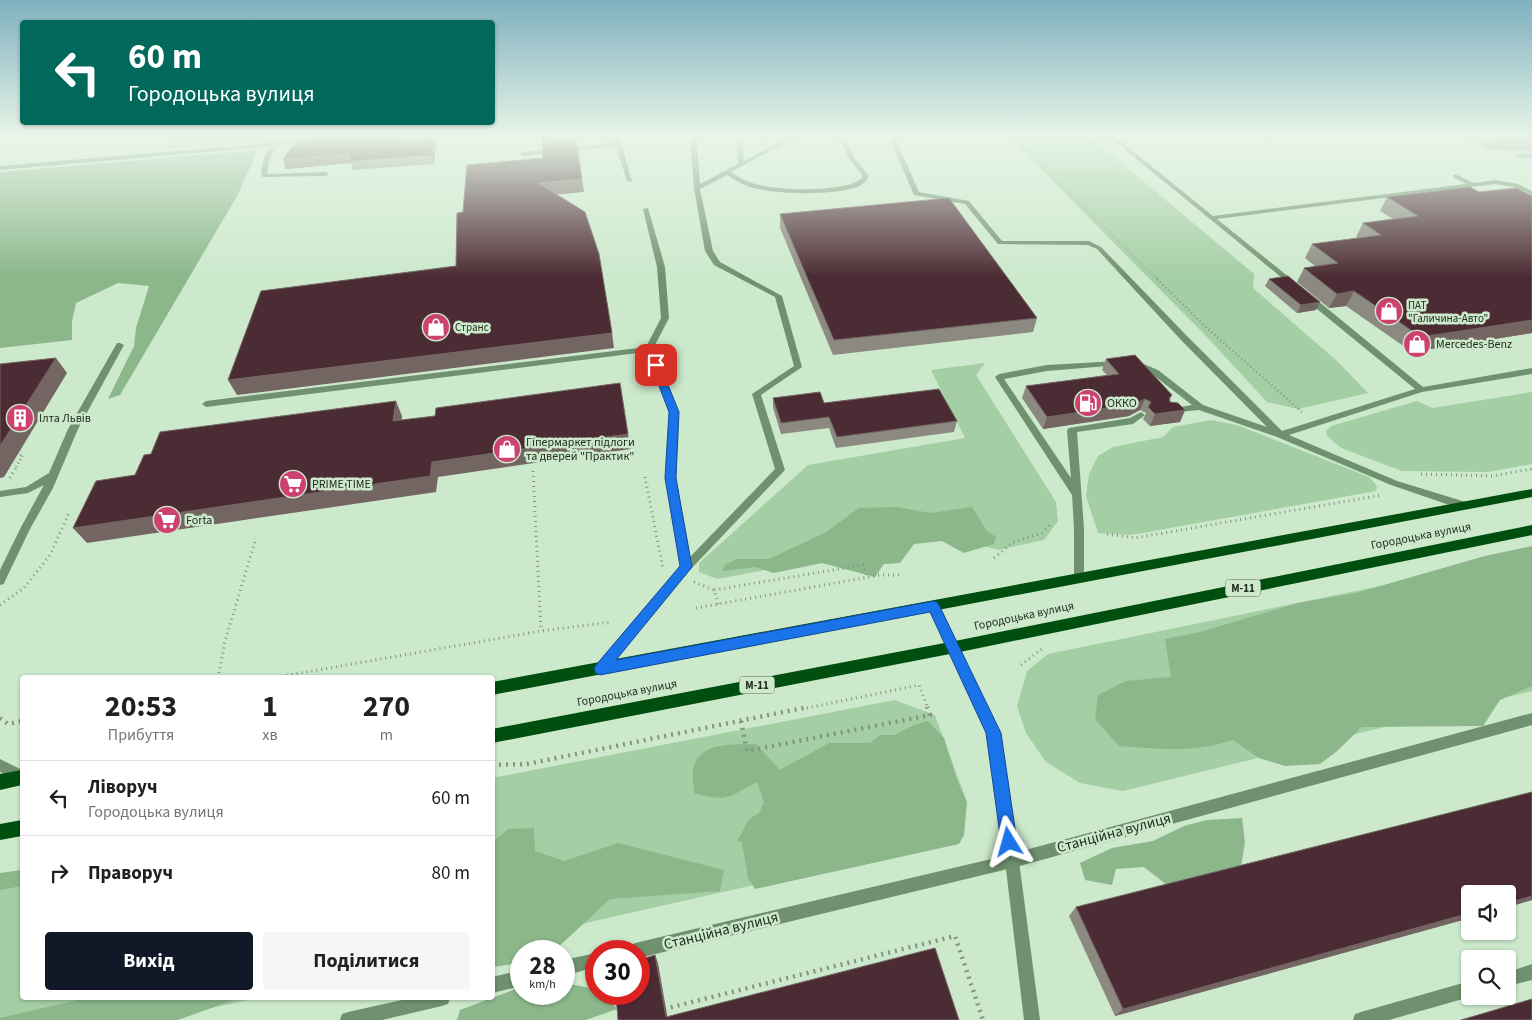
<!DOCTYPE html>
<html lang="uk">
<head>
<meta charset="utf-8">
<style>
	:root { --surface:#fff; --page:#f6f6f6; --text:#202124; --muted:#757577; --line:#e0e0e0; --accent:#111827 }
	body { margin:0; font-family:"Source Sans 3",sans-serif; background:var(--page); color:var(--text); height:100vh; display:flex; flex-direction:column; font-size:19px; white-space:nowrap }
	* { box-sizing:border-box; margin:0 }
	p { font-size:16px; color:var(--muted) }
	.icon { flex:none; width:28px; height:28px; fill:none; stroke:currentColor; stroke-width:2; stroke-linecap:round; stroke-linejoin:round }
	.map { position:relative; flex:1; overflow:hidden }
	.details { position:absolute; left:20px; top:675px; width:475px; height:325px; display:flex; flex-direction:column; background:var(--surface); border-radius:5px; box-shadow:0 1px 4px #0004 }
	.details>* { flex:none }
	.top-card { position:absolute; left:20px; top:20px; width:475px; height:105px; border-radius:5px; box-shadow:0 1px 4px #0004; background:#00695c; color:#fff; overflow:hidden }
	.fabs { position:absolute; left:1461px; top:885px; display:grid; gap:10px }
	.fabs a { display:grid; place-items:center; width:55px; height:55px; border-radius:5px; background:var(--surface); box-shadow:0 1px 4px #0004; font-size:25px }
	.speed { position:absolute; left:510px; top:940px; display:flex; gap:10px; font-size:25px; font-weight:700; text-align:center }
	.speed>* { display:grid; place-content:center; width:65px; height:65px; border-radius:50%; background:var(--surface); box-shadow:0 1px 4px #0004; line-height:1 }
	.speed small { font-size:12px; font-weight:400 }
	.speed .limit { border:8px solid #d22; background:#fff; color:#111 }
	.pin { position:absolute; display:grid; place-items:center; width:42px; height:42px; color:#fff; margin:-21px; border-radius:10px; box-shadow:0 2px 8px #0006 }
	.me { position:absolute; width:55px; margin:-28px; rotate:352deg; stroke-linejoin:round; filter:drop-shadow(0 0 4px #0008) }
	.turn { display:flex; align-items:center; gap:18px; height:105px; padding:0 25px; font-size:22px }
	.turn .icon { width:65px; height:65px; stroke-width:2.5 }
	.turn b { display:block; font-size:35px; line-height:42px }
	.eta { display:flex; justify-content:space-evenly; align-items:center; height:85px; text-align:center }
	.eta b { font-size:30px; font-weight:700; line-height:35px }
	.button { display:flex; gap:10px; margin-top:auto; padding:10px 25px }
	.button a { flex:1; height:58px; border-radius:5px; background:var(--accent); color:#fff; font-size:20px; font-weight:700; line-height:58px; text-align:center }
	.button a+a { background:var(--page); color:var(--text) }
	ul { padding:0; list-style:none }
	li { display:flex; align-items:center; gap:15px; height:75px; padding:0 25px; border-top:1px solid var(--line) }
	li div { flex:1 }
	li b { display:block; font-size:19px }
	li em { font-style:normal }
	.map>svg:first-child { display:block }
	.green { fill:#a4cea3 }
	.forest { fill:#8bb78b }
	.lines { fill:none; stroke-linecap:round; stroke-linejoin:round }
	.path-far3 { stroke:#819580; stroke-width:2; stroke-dasharray:0.5 2.5; stroke-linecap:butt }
	.path-far2 { stroke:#819580; stroke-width:2.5; stroke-dasharray:1 3; stroke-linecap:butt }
	.path-far1 { stroke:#819580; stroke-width:3; stroke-dasharray:1 4; stroke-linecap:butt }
	.path { stroke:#819580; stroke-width:4.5; stroke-dasharray:2 5; stroke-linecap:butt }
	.lane { fill:#70916f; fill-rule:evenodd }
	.street { fill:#70916f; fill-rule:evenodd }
	.primary { fill:#004f0e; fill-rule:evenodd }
	.wall { fill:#8c8a80 }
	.shaded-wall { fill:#726562 }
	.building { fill:#4c2c34; stroke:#726562 }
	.route { fill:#1a73e8; stroke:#114b97 }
	.labels { text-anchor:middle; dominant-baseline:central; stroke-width:5; stroke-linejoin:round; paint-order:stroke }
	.far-poi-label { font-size:11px; fill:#242e23; stroke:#cce9cc; text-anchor:start }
	.shield { fill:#cce9cc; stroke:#566656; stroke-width:1 }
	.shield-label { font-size:11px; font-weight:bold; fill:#242e23 }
	.poi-label { font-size:12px; fill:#242e23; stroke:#cce9cc; text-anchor:start }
	.street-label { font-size:12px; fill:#242e23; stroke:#cce9cc }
	.near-street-label { font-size:15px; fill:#242e23; stroke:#cce9cc }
</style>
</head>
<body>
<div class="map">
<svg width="1532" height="1020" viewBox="0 0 1532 1020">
	<rect width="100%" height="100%" fill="#cce9cc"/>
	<path class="green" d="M175,135H265H257L253,142L166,149Z
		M1007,135H1088L1254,274L1253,288L1338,362L1368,393L1298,409L1267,402L1207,337Z
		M985,363L976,375L1056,502L1058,521L1044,540L998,550L948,536L717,579L699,572V563L808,465L965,438L931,370Z
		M1532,392V464L1488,472L1402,471L1341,448L1327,436L1326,431L1331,426L1417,401L1433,408Z
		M1211,420L1237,425L1369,477L1377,486L1376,491L1131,535L1098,533L1086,496L1089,474L1098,456L1113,447L1163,437L1173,427Z
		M1532,555V691L1123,791L1080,783L1046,762L1026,733L1017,706L1027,671L1048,654Z
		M895,700L935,715L967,802L948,841L493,944L492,778Z
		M22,870V998H257L157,1020H0V874Z"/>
	<path class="forest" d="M258,150L237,196L120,395L108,399L134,346L136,328L149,286L118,283L76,303L72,321V340L0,348V172Z
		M897,507L930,513L972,507L987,531L996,537L994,544L964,553L942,541L914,544L900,563L884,564L875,577L822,563L774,573L755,567L722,571L725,565L737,559H769L784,552L826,532L859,508Z
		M1532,546V686L1500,700L1483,726L1362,727L1336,752L1320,764L1285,766L1259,758L1233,740C1196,753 1156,749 1119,746L1095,719L1098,695L1126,681L1171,677L1165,639L1200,632L1298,603L1356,593L1485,556Z
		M928,721L944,738L957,780L967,802L964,835L959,844L755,889L748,878L742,842L737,841L749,819L759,813L764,803L757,782C728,797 729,803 694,793C694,786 692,777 693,770C697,741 735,745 756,744L780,770L829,743H870L880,735H895L914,725Z
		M1242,818L1245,842L1241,867L1167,885L1144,867L1116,869L1112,885L1085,880L1080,863L1112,848L1153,841L1184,826L1207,820Z
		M534,828L535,851L564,861L618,843L724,870L720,891L610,899L554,951H521V963L493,967V842L508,829Z
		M22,870V886L0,890V873Z
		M564,983L596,989V994H603L617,1009L586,1020H457L460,1010L521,987V994H564Z
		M87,998H239L178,1020H0V1018Z"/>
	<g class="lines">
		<path class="path-far3" d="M1010,135L1158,280"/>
		<path class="path-far2" d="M1157,279L1209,330L1302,412
			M16,467L23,455H17"/>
		<path class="path-far1" d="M533,471L541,631
			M1421,474L1492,476L1532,469
			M645,477L663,569
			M10,478L17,466
			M1107,534L1135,538L1382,495
			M994,558L1013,542L1042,533L1050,525
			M694,582L714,590
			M718,604L714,590L863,565L868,578
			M0,605L24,588L50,555L69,513
			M696,608L880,575H899
			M1021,665L1042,649
			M218,678L225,641L256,538
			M272,678L541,631L612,622
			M802,709L919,685L928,709"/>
		<path class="path" d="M0,718L8,724L22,721
			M741,721L747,751L930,715L927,707
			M492,765L527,764L808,707
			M664,1009L955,936L983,1020"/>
		<path class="lane" d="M613,135H619L632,182L627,181L616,146L523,156L520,154L523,152L615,143Z
			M690,135H696L700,184L738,164L736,135H742L744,161L793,135H800L731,172C738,176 744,181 752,183C773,191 846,193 862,178V175L848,157L838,135H844L854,157L868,175V178C866,181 863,184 860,186C834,196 773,195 747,186C740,183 733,179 727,175L700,189L713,251L720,262L782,296L802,367L761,395L785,470L690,570L604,673L600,674L596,673L594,669L596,665L681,566L666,478L670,412L646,352L206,407L202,404L206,401L646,347L661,318L657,267L643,209L648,208L665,267L669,318L653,349L678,412L676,478L690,557L775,469L752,394L794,366L775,297L714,265L705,251L694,188Z
			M888,135H894L919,192L969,201L1002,241H1089L1101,247L1187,336L1282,431L1415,389L1306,300V296H1312L1423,387L1532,368V374L1422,392L1289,435L1397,481L1469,503L1470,506L1469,509H1461L1391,485L1277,437L1199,410L1168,413L1167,411L1168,409L1192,405L1152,374L1133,366V362H1139L1158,370L1203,405L1267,427L1181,340L1097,249L1088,245L998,244L965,204L914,195Z
			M1107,135H1113L1213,216L1466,184L1453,177V175L1455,174L1474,183L1495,180L1518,184L1532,191V195L1514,187L1495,184L1217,219L1295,282V286H1292Z
			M274,143L277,145L269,162L267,174L326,172L329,174L326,176L262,177C260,167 265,150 274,143Z
			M1518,154H1532V158L1516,157L1515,156Z
			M117,343H120L124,345L78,429L53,488L30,529L5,581L4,584L0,585V570L20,529L44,485L28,493L0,497V491L26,487L49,473L68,429Z
			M1117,361L1121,363L1120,365L1047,371L1004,379L1071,478L1067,430L1069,428L1130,418L1141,412L1145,415L1133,424L1077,432L1084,529V579L1083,582H1075L1074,579V529L1072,495L995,377L999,374L1047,365Z
			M0,759L22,770V783L0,772Z
			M1012,854L1017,856L1019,861L1040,1020H1024L1005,861L1007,856Z
			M1532,964V980L1508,986V972Z
			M1470,981V997L1389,1020H1353L1355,1014L1361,1012Z"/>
		<path class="street" d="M307,140L310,142L309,143L0,170V166Z
			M934,602L938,603L940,606L999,733L1018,852L1532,713V725L1012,868L639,958V951H628L630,946L635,943L1004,856L987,733L928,606L930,603Z
			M596,953V967L564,976V960Z
			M521,970V986L492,993V977Z
			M411,998H450L448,1004L442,1006L382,1020H340L342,1014L348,1012Z"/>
		<path class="primary" d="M1532,489V497L492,695V682Z
			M1532,525V535L955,653L492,743V729L955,641Z
			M22,770V785L0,790V774Z
			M22,820V836L0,840V824Z"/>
	</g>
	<path class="wall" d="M305,135L319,136L327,135H404L403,138L436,144L434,164L353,170L351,163L286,169L306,137Z
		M1462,135H1532V151L1491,150Z
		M1479,192L1532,196V333L1412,352L1346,306L1329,308L1297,282L1304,268L1315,266L1305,258L1312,244L1357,238L1356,237L1363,223L1393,219L1380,211L1387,197Z
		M780,214L1037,318L1033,332L833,355L780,228Z
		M1269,279L1316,310L1297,313L1265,286Z
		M1106,359L1172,395L1170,400V402L1185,410L1180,422L1150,426L1143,419L1146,413L1140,410L1129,416L1043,429L1022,398L1026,386L1107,375L1102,370Z
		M773,398L824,403L957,421L954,432L836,448L829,428L781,434L773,408Z
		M1532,792V900L1508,907V894H1470V918L1115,1016L1069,916L1076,907Z"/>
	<path class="shaded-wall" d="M305,135H320L318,138L306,139Z
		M400,135H404L402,148L399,139Z
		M434,136L436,144L434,164L432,155Z
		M576,139L584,192L540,196L538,183Z
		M349,154L351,163L286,169L283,159Z
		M1354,291L1346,306L1329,308L1337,294Z
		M1320,302L1316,310L1297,313L1301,305Z
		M1532,320V333L1412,352L1421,337Z
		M612,333L614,348L237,395L228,380Z
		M56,358L67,373L4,477L0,478V446Z
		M1145,399L1140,410L1129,416L1043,429L1047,417Z
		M396,401L402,416L400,437L393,421Z
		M1185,410L1180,422L1150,426L1155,414Z
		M628,434L631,449L438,477L436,492L87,543L73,528L432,462Z
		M1532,896V900L1508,907V903Z
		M1470,913V918L1115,1016L1123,1009Z
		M655,955L658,963L668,1020L666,1017Z"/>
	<path class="building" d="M338,135H400L399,139L434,136L432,155L350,161L349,154L283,159L298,138Z
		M542,135H576L577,141L576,139L543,143Z
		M1489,135H1532V140L1498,139Z
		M576,139L582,179L538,183L585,212L599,254L612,333L228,380L261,291L456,266L457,213L463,212L467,165L543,158L542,143Z
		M1470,187L1479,192L1516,188L1532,196V320L1421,337L1354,291L1337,294L1304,268L1338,263L1312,244L1381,235L1363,223L1418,216L1387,197Z
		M949,198L1037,318L834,340L780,214Z
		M1288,276L1320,302L1301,305L1269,279Z
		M1135,355L1172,395L1169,398L1170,402L1178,403L1185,410L1155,414L1148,407L1151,402L1145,399L1134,404L1047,417L1026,386L1119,374L1106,359Z
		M56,358L0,446V364Z
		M620,383L628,434L432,462L430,476L73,528L96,481L135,475L144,455L151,454L160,432L396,401L393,421L435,416L436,408Z
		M939,389L957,421L837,437L829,417L781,423L773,398L820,392L824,403Z
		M1532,792V896L1508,903V894H1470V913L1123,1009L1076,907Z
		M935,948L959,1020H618L616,994H639V960L655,955L666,1017Z
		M1532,999V1020H1461Z"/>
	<linearGradient id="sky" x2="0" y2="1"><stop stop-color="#7eb0be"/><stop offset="0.49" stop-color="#e8f5e8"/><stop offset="1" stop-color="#e8f5e8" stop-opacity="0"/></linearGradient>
	<rect width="1532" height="277" fill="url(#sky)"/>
	<path class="route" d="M656,362L660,365L679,412L676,478L692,567L616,660L934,601L938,603L1001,733L1017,842L1015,848L1009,850L1004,848L1001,842L986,733L930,612L600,675L596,673L594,669L596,665L680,566L665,478L669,412L651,365Z"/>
	<defs>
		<g id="shop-disc" transform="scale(1.4375)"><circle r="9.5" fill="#cd4170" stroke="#cce9cc"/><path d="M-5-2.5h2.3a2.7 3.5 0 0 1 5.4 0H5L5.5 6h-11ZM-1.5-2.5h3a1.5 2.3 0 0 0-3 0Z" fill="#fff"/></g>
		<g id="fuel-disc" transform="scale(1.4375)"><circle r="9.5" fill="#cd4170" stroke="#cce9cc"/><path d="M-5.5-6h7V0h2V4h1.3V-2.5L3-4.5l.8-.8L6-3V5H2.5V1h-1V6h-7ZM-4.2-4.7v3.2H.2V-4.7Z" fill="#fff"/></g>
		<g id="building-disc" transform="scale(1.4375)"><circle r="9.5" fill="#cd4170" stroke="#cce9cc"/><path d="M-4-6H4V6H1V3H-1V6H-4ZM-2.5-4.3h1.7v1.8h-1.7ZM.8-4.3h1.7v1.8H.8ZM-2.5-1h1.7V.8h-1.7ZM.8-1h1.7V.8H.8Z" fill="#fff"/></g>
		<g id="supermarket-disc" transform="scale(1.4375)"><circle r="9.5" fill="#cd4170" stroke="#cce9cc"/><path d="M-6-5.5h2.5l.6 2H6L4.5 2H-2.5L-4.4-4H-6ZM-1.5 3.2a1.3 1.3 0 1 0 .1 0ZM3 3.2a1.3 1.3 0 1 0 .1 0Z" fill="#fff"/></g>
	</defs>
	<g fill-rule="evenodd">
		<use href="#shop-disc" x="1389" y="311"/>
		<use href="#shop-disc" x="436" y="327"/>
		<use href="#shop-disc" x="1417" y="344"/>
		<use href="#fuel-disc" x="1088" y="403"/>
		<use href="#building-disc" x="20" y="418"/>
		<use href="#shop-disc" x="507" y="449"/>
		<use href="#supermarket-disc" x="293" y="484"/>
		<use href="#supermarket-disc" x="167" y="520"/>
	</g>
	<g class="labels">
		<g class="far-poi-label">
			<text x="1408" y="305">ПАТ<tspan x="1408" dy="13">"Галичина-Авто"</tspan></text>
			<text x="455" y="327">Странс</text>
		</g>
		<g class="shield">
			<rect x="1225.5" y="579.5" width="35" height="17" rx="4"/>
			<rect x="739.5" y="676.5" width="35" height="17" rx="4"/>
		</g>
		<g class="shield-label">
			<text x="1243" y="588">М-11</text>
			<text x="757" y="685">М-11</text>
		</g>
		<g class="poi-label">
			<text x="1436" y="344">Mercedes-Benz</text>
			<text x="1107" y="403">ОККО</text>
			<text x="39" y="418">Ілта Львів</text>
			<text x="526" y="442">Гіпермаркет підлоги<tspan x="526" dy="14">та дверей "Практик"</tspan></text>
			<text x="312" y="484">PRIME TIME</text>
			<text x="186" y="520">Forta</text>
		</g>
		<g class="street-label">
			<text transform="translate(1421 536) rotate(-11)">Городоцька вулиця</text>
			<text transform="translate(1024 616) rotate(-12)">Городоцька вулиця</text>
			<text transform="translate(627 693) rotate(-11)">Городоцька вулиця</text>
		</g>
		<g class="near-street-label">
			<text transform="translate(1114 833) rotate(-15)">Станційна вулиця</text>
			<text transform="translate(721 931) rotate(-14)">Станційна вулиця</text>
		</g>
	</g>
</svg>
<div class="fabs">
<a><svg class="icon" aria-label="sound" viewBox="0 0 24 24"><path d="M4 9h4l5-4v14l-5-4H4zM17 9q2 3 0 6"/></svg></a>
<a><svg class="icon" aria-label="search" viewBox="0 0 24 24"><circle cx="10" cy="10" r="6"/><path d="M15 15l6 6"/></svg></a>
</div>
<div class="speed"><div>28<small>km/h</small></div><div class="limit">30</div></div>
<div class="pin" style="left:656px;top:365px;background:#d93025"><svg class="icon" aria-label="arrive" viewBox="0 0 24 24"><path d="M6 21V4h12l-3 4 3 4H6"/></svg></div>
<svg class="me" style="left:1009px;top:842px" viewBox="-20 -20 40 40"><path d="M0-17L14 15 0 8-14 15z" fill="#1a73e8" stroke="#fff" stroke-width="4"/></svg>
<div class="top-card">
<div class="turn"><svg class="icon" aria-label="left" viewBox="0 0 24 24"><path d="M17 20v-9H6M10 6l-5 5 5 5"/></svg><div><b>60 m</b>Городоцька вулиця</div></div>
</div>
<section class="details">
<div class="eta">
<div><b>20:53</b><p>Прибуття</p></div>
<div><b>1</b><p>хв</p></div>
<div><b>270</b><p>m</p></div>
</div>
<ul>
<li><svg class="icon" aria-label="left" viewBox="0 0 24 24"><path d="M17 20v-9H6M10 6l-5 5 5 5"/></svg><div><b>Ліворуч</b><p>Городоцька вулиця</p></div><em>60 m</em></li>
<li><svg class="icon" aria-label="right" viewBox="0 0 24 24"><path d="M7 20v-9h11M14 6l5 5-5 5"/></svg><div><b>Праворуч</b></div><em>80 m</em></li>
</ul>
<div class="button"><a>Вихід</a><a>Поділитися</a></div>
</section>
</div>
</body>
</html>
